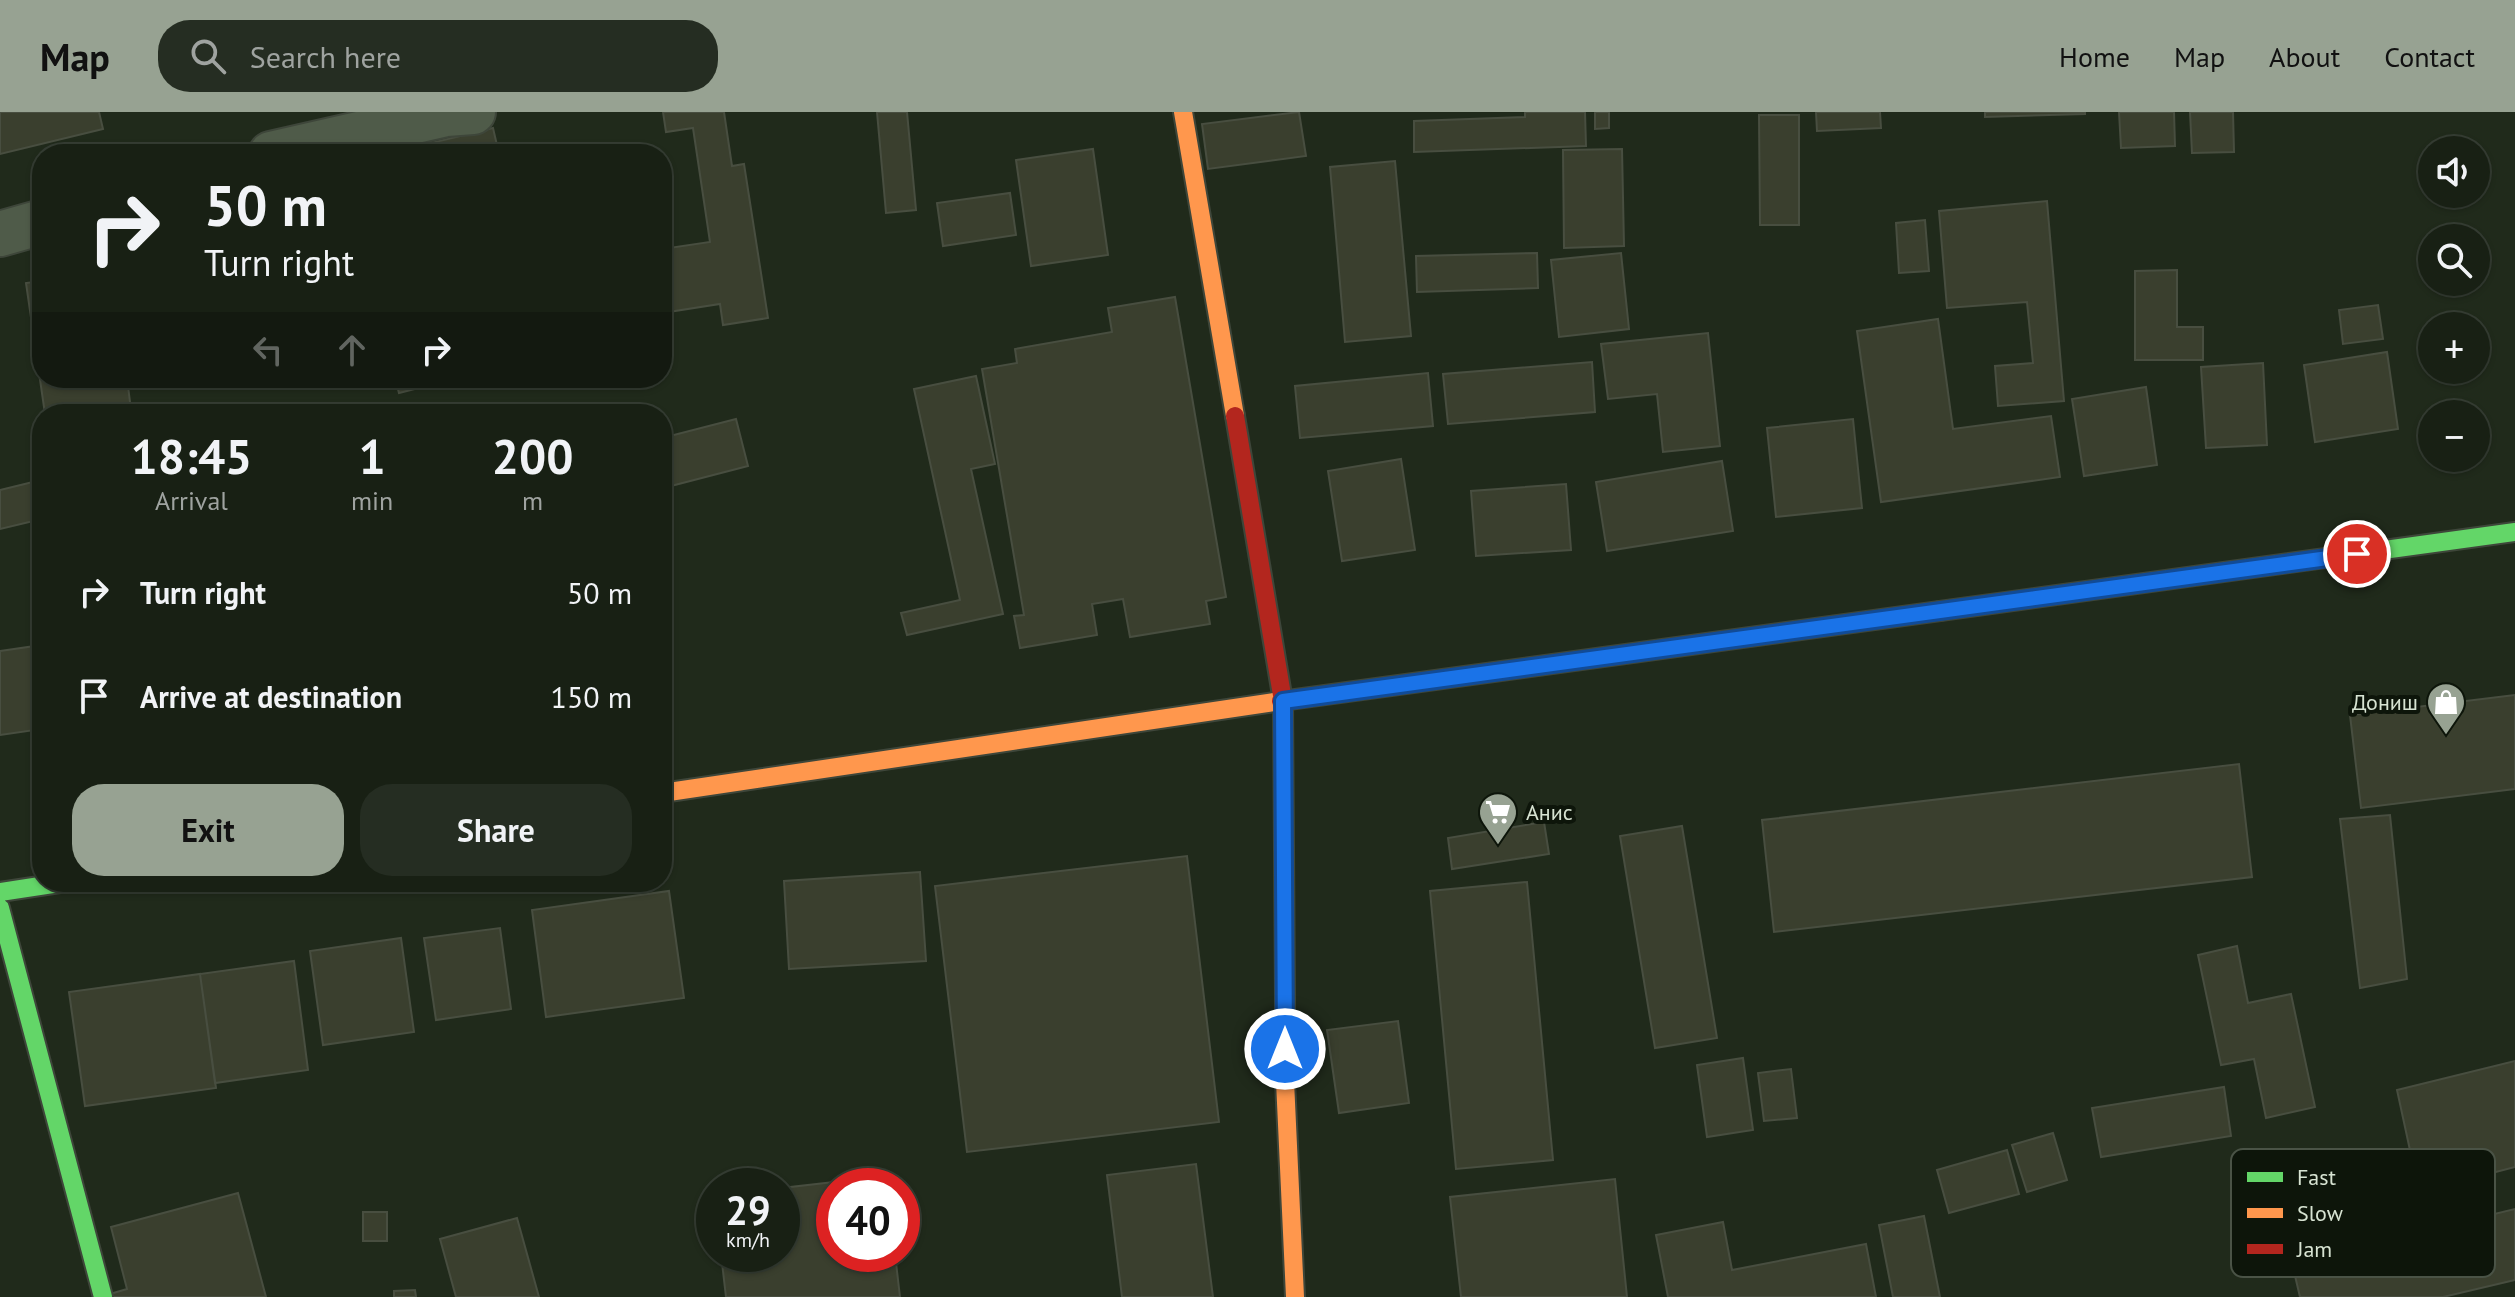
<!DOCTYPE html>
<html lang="en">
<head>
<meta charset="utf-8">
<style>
	:root { --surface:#182014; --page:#252d22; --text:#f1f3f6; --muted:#9fa3a0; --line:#363e34; --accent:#97a292 }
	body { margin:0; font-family:"PT Sans",sans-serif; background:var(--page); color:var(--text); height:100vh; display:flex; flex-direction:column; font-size:30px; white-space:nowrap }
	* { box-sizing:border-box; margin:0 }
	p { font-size:26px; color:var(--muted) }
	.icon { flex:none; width:44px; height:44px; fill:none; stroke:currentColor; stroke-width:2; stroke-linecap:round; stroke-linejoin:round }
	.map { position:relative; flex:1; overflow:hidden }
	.drawer { position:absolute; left:32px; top:292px; width:640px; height:488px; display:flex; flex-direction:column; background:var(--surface); border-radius:32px; box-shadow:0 2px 6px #0004,0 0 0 2px var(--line) }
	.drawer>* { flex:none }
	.banner { position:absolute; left:32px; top:32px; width:640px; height:244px; border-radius:32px; box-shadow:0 2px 6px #0004,0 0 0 2px var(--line); background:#182014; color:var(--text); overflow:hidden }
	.buttons { position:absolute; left:2418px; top:24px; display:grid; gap:16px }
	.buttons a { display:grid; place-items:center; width:72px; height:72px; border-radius:50%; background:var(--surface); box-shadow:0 2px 6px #0004,0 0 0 2px var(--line); font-size:40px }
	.speed { position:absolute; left:696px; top:1056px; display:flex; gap:16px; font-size:40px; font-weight:700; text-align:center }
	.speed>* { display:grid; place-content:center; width:104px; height:104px; border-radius:50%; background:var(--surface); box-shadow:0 2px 6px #0004,0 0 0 2px var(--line); line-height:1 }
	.speed small { font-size:20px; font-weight:400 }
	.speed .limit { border:12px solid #d22; background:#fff; color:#111 }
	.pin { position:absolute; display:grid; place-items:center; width:68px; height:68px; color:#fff; margin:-34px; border:4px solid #fff; border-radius:50%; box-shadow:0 2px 8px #0007 }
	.me { position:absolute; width:88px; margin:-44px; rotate:0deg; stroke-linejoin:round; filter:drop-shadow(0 0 6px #0008) }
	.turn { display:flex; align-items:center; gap:28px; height:168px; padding:0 40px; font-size:36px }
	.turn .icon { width:104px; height:104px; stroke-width:2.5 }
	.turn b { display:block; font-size:56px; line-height:68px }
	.lanes { display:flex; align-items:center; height:76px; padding:0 40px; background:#0003; justify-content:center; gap:40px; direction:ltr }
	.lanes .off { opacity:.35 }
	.eta { display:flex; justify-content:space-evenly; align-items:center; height:136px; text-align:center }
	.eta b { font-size:48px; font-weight:700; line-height:56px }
	.action { display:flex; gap:16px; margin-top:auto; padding:16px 40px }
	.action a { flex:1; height:92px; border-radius:32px; background:var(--accent); color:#111; font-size:32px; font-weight:700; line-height:92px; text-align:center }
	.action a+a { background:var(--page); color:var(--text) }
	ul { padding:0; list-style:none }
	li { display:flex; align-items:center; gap:24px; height:104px; padding:0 40px }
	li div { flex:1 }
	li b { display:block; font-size:30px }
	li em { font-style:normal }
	header { display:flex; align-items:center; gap:48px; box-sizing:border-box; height:112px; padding:0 40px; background:var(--accent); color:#111 }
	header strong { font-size:38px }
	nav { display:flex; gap:44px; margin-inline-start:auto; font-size:28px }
	.search { width:560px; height:72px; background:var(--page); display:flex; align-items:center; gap:20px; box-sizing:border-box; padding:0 28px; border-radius:32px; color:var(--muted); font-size:30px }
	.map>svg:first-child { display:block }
	.building { fill:#3a3f2e; stroke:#484e40; stroke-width:2 }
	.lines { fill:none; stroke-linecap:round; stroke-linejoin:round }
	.street-casing { stroke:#3e463a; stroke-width:48 }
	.fast-casing { stroke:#3e463a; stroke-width:22 }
	.slow-casing { stroke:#3e463a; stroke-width:22 }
	.jam-casing { stroke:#3e463a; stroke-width:22 }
	.street { stroke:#4f5b49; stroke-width:44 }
	.fast { stroke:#63d668; stroke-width:18 }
	.slow { stroke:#ff974d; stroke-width:18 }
	.jam { stroke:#b3261e; stroke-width:18 }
	.route-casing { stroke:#114b97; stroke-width:20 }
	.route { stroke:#1a73e8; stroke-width:14 }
	.labels { text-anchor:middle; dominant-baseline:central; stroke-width:8; stroke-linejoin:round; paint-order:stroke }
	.poi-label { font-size:22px; fill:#d7e3d2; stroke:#0d150a; text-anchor:end }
	.key { fill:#0d150a; stroke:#4a5346; stroke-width:2 }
	.key-label { font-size:22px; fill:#d7e3d2 }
</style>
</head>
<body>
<header>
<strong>Map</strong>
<div class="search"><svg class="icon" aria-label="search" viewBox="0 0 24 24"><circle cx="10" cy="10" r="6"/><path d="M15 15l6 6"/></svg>Search here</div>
<nav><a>Home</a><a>Map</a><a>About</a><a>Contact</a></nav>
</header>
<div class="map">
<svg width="2515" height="1185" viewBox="0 0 2515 1185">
	<rect width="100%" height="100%" fill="#202a1b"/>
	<path class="building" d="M0,0H99L103,17L0,42Z
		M663,0H724L732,54L744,52L768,206L723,213L720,192L662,201V137L710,130L693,16L666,20Z
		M877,0H907L916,98L886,101Z
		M1299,0L1306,44L1208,57L1202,12Z
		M1525,0H1585L1586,34L1414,40V9L1525,5Z
		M1595,0H1609V16L1595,17Z
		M1816,0H1880L1881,16L1817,19Z
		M1985,0H2085V2L1985,5Z
		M2119,0H2174L2175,34L2121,36Z
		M2190,0H2233L2234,40L2192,41Z
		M1759,3H1799V113H1760Z
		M493,16L499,42H386Z
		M1093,37L1108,143L1031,154L1016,48Z
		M1622,37L1624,134L1564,136L1563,38Z
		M1395,49L1411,224L1345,230L1330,55Z
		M1010,81L1016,123L943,134L937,91Z
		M2047,89L2064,289L1998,294L1995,254L2033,251L2027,190L1947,196L1939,99Z
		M1925,108L1929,159L1899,161L1896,111Z
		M1537,141L1538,176L1417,180L1416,144Z
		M1621,141L1629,217L1559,225L1551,148Z
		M2177,158V215H2203V248H2135V159Z
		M42,169V266H127L131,298L159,294L160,302H45L26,171Z
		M1175,185L1226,485L1206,489L1210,512L1130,525L1123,487L1092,492L1097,523L1020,536L1014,504L1024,503L982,257L1017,251L1015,237L1112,220L1108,196Z
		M2378,193L2383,227L2343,232L2339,198Z
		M1938,207L1953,317L2051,304L2060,365L1881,390L1857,219Z
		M1708,221L1720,334L1663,340L1657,282L1608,287L1601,232Z
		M2387,240L2398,317L2315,330L2304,253Z
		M1592,250L1595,300L1448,312L1443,262Z
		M2263,251L2267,333L2206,336L2201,255Z
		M1428,261L1433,314L1300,326L1295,274Z
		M976,264L995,352L971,357L1003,502L907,523L901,501L960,488L914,277Z
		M395,266H458L399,281Z
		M2146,275L2157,353L2084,364L2072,287Z
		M736,307L748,354L671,374L662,337V326Z
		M1853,307L1862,396L1776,405L1767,316Z
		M1401,347L1415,438L1342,449L1328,359Z
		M1722,349L1733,419L1607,439L1596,370Z
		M37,369L42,389V407L0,417V378Z
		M1566,372L1571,438L1476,444L1471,379Z
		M42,533V617L0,623V539Z
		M2515,583V677L2361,696L2350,603Z
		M2239,652L2252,765L1774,820L1762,708Z
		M2390,703L2407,867L2360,876L2340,707Z
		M1544,710L1549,742L1452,757L1448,726Z
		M1682,714L1717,926L1655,936L1620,724Z
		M1187,744L1219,1010L967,1040L935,774Z
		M920,760L926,849L789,857L784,769Z
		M1527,770L1553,1048L1456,1057L1430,779Z
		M669,779L684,886L546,905L532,798Z
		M500,816L511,897L436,908L424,826Z
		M401,826L414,920L323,933L310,839Z
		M2237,834L2248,891L2291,882L2315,995L2266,1006L2254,947L2221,953L2198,843Z
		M294,849L308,958L215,971L200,862Z
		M200,862L216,976L85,994L69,880Z
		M1398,909L1409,991L1339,1001L1327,918Z
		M1743,946L1753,1018L1707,1025L1697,953Z
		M2515,949V1055L2419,1080L2397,978Z
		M1791,957L1797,1006L1764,1009L1758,961Z
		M2224,975L2231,1024L2101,1045L2092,996Z
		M2053,1021L2067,1068L2027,1080L2012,1033Z
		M2007,1038L2019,1082L1949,1101L1937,1058Z
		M1196,1052L1213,1185H1122L1107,1063Z
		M886,1064L887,1074H834V1142H895L900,1185H726L721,1142H782V1076Z
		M1615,1067L1627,1185H1461L1450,1085Z
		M238,1081L266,1185H111L110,1182L127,1177L111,1115Z
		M2515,1097V1168L2443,1185H2300L2292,1151Z
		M363,1100H387V1129H363Z
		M1924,1104L1940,1185H1893L1879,1113Z
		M517,1106L539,1185H456L440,1127Z
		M1723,1110L1732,1158L1866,1132L1876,1185H1668L1656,1123Z
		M415,1178L416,1185H394V1179Z"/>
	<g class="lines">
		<g class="street-casing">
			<path id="street" d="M271,42L446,2L473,0
				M0,122L42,110"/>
		</g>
		<g class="fast-casing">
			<path id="fast" d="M1940,499L2515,420
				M0,780L66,770
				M0,796L103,1185"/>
		</g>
		<g class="slow-casing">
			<path id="slow" d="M1183,0L1235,304
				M662,681L1281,589
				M1285,886V969L1295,1185"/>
		</g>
		<g class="jam-casing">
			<path id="jam" d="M1235,304L1283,589L1285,886
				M1281,589L1940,499"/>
		</g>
		<use href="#street" class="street"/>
		<use href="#fast" class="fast"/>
		<use href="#slow" class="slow"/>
		<use href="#jam" class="jam"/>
	</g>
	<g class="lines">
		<g class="route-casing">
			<path id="route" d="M1285,937L1283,589L2357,442"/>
		</g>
		<use href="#route" class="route"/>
	</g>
	<defs>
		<g id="shop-pin" transform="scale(2)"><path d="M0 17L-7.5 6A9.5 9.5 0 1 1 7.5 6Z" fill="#97a292" stroke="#0d150a"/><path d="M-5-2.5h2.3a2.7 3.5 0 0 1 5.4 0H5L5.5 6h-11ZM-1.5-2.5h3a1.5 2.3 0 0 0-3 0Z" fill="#fff"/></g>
		<g id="supermarket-pin" transform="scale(2)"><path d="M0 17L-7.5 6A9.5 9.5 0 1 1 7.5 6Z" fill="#97a292" stroke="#0d150a"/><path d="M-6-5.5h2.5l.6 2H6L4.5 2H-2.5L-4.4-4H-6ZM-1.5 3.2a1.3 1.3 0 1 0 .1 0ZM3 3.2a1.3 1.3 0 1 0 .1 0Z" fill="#fff"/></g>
	</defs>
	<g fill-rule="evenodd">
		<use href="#shop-pin" x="2446" y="590"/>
		<use href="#supermarket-pin" x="1498" y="700"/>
	</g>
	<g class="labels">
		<g class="poi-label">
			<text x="2418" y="590">Дониш</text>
			<text x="1526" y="700" text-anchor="start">Анис</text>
		</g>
	</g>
	<rect x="2231" y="1037" width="264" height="128" rx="12" class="key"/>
	<rect x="2247" y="1060" width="36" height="10" fill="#63d668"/>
	<rect x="2247" y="1096" width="36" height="10" fill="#ff974d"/>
	<rect x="2247" y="1132" width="36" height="10" fill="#b3261e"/>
	<g class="key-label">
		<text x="2297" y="1073">Fast</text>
		<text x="2297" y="1109">Slow</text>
		<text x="2297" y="1145">Jam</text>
	</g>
</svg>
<div class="buttons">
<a><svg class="icon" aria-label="sound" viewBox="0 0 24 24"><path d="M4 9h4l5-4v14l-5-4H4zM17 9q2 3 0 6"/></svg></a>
<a><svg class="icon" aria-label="search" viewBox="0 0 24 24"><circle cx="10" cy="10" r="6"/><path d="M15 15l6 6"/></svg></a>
<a>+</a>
<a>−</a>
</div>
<div class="speed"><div>29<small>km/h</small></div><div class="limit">40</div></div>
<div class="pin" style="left:2357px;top:442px;background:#d93025"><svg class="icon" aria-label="arrive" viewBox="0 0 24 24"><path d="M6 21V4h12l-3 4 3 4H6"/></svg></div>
<svg class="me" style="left:1285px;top:937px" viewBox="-20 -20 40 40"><circle r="17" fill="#1a73e8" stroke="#fff" stroke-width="3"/><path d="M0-11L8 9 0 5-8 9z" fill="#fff"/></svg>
<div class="banner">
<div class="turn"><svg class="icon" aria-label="right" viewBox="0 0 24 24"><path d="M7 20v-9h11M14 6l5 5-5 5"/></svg><div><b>50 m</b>Turn right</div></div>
<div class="lanes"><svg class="icon off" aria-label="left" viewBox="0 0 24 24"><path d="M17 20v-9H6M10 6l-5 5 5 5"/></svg><svg class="icon off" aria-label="ahead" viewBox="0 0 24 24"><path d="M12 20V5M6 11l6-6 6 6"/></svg><svg class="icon" aria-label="right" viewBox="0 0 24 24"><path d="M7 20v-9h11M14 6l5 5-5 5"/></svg></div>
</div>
<section class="drawer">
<div class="eta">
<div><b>18:45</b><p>Arrival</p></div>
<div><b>1</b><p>min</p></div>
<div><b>200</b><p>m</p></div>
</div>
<ul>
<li><svg class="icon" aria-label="right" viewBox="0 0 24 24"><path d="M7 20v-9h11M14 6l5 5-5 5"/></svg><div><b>Turn right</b></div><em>50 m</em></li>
<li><svg class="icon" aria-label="arrive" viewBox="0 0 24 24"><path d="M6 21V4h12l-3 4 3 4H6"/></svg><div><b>Arrive at destination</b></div><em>150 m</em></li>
</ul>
<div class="action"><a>Exit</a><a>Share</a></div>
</section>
</div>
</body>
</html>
